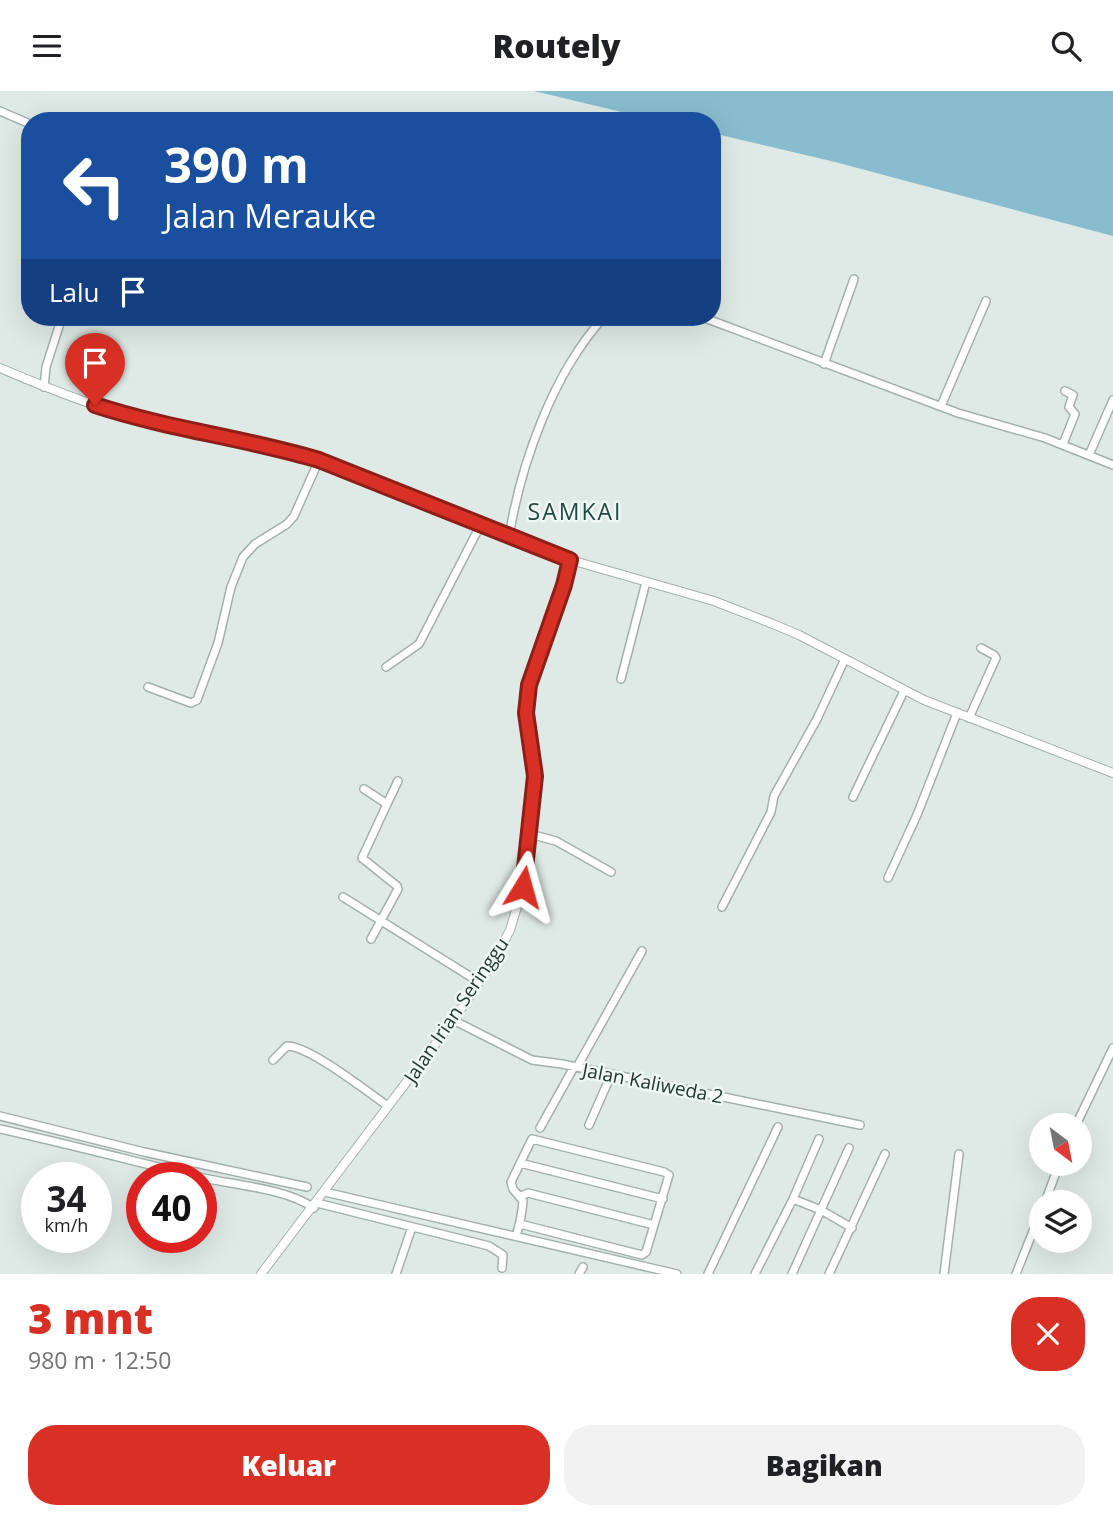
<!DOCTYPE html>
<html lang="id">
<head>
<meta charset="utf-8">
<style>
	:root { --surface:#fff; --page:#f2f2f2; --text:#202124; --muted:#757577; --accent:#d93025 }
	body { margin:0; font-family:"Open Sans",sans-serif; background:var(--page); color:var(--text); height:100vh; display:flex; flex-direction:column; font-size:26px; white-space:nowrap }
	* { box-sizing:border-box; margin:0 }
	p { font-size:23px; color:var(--muted) }
	.icon { flex:none; width:38px; height:38px; fill:none; stroke:currentColor; stroke-width:2; stroke-linecap:round; stroke-linejoin:round }
	.map { position:relative; height:1183px; overflow:hidden }
	.panel { display:flex; flex-direction:column; background:var(--surface); flex:1 }
	.panel>* { flex:none }
	.banner { position:absolute; left:21px; top:21px; width:700px; height:214px; border-radius:28px; box-shadow:0 7px 28px #0002; background:#1a4fa0; color:#fff; overflow:hidden }
	.needle { width:46px; rotate:148deg }
	.controls { position:absolute; left:1029px; top:1022px; display:grid; gap:14px }
	.controls a { display:grid; place-items:center; width:63px; height:63px; border-radius:50%; background:var(--surface); box-shadow:0 7px 28px #0002; font-size:35px }
	.speed { position:absolute; left:21px; top:1071px; display:flex; gap:14px; font-size:35px; font-weight:700; text-align:center }
	.speed>* { display:grid; place-content:center; width:91px; height:91px; border-radius:50%; background:var(--surface); box-shadow:0 7px 28px #0002; line-height:1 }
	.speed small { font-size:18px; font-weight:400 }
	.speed .limit { border:10px solid #d22; background:#fff; color:#111 }
	.pin { position:absolute; display:grid; place-items:center; width:60px; height:60px; color:#fff; margin:-72px -30px; border-radius:50% 50% 50% 0; rotate:-45deg; box-shadow:0 0 7px #0007 }
	.pin .icon { rotate:45deg }
	.me { position:absolute; width:77px; margin:-38px; rotate:8deg; stroke-linejoin:round; filter:drop-shadow(0 0 5px #0008) }
	.turn { display:flex; align-items:center; gap:24px; height:147px; padding:0 28px; font-size:32px }
	.turn .icon { width:91px; height:91px; stroke-width:2.5 }
	.turn b { display:block; font-size:49px; line-height:60px }
	.then { display:flex; align-items:center; height:66px; padding:0 28px; background:#0003; gap:14px; font-size:26px }
	.round { display:grid; place-items:center; flex:none; width:74px; height:74px; border-radius:28px; background:var(--page) }
	.overview { display:flex; align-items:center; justify-content:space-between; height:119px; padding:0 28px }
	h1 { font-size:42px; font-weight:800; line-height:52px; color:var(--accent) }
	.button { display:flex; gap:14px; margin-top:auto; padding:14px 28px }
	.button a { flex:1; height:80px; border-radius:28px; background:var(--accent); color:#fff; font-size:28px; font-weight:800; line-height:80px; text-align:center }
	.button a+a { background:var(--page); color:var(--text) }
	header { display:flex; justify-content:space-between; align-items:center; height:91px; padding:0 28px; background:var(--surface); font-size:32px; font-weight:800 }
	.map>svg:first-child { display:block }
	.water { fill:#87bdce }
	.lines { fill:none; stroke-linecap:round; stroke-linejoin:round }
	.minor-casing { stroke:#a2b1ad; stroke-width:10 }
	.tertiary-casing { stroke:#a2b1ad; stroke-width:10 }
	.minor { stroke:#fff; stroke-width:7 }
	.tertiary { stroke:#fff; stroke-width:8 }
	.route-casing { stroke:#8d1f18; stroke-width:18 }
	.route { stroke:#d93025; stroke-width:12 }
	.labels { text-anchor:middle; dominant-baseline:central; stroke-width:5; stroke-linejoin:round; paint-order:stroke }
	.street-label { font-size:19px; fill:#203934; stroke:#eff6f3 }
	.quarter-label { font-size:23px; letter-spacing:2px; fill:#1d4a43; stroke:#eff6f3 }
</style>
</head>
<body>
<header><svg class="icon" aria-label="menu" viewBox="0 0 24 24"><path d="M4 6h16M4 12h16M4 18h16"/></svg>Routely<svg class="icon" aria-label="search" viewBox="0 0 24 24"><circle cx="10" cy="10" r="6"/><path d="M15 15l6 6"/></svg></header>
<div class="map">
<svg width="1113" height="1183" viewBox="0 0 1113 1183">
	<rect width="100%" height="100%" fill="#dfeae6"/>
	<path class="water" d="M534,0H1113V145L835,71L712,42V30H659Z"/>
	<g class="lines">
		<g class="minor-casing">
			<path id="minor" d="M0,20L30,33
				M702,226L958,322L1045,347L1113,374
				M824,273L854,188
				M44,296L46,276L62,226
				M941,315L986,210
				M1063,353L1075,323L1069,316L1073,304L1065,300
				M1089,364L1113,309
				M509,446C521,372 553,282 604,226
				M386,576L419,553L480,435
				M621,588L646,491
				M148,596L191,612L197,609L218,552L231,496L243,466L255,453L287,433L294,425L319,369
				M969,627L996,567L994,564L981,557
				M364,698L387,713L362,767L397,795L398,798L371,848
				M853,706L904,600
				M387,713L398,690
				M530,743L556,750L611,781
				M888,787L917,724L957,622
				M343,806L479,891
				M722,816L771,721L774,705L817,628L845,568
				M453,929L532,969L562,973L860,1034
				M273,969L287,955C310,955 367,1001 388,1015
				M577,976L642,860
				M0,1025L144,1061L307,1096
				M589,1034L611,984
				M1076,1034L1113,957
				M540,1037L574,976
				M0,1038C67,1053 133,1070 199,1086C233,1094 285,1097 314,1117
				M520,1072L663,1108
				M325,1101L677,1183
				M521,1105L528,1102L654,1134
				M793,1108L821,1119L852,1137
				M1045,1111L1057,1079
				M317,1112L489,1155L503,1164L502,1177
				M516,1145C520,1133 522,1122 523,1110L513,1098L511,1091L532,1048L664,1081L669,1084L646,1161L642,1164L520,1133
				M396,1183L412,1136
				M579,1183L583,1176
				M708,1183L778,1036
				M755,1183L793,1108L819,1048
				M792,1183L849,1057
				M829,1183L885,1063
				M944,1183L959,1063
				M1016,1183L1041,1120"/>
		</g>
		<g class="tertiary-casing">
			<path id="tertiary" d="M0,277C49,298 99,318 151,331C207,345 264,353 319,369L560,466L714,510L773,533L799,544L924,609L1113,682
				M261,1183L452,931L493,871L510,839L523,796L534,699V670L526,622L529,594L564,494L570,469"/>
		</g>
		<use href="#minor" class="minor"/>
		<use href="#tertiary" class="tertiary"/>
	</g>
	<g class="lines">
		<g class="route-casing">
			<path id="route" d="M95,314C168,338 245,347 319,369L570,469L564,494L529,594L526,622L535,685L523,796"/>
		</g>
		<use href="#route" class="route"/>
	</g>
	<g class="labels">
		<g class="street-label">
			<text transform="translate(456 919) rotate(-56)">Jalan Irian Seringgu</text>
			<text transform="translate(653 992) rotate(11)">Jalan Kaliweda 2</text>
		</g>
		<g class="quarter-label">
			<text x="575" y="420">SAMKAI</text>
		</g>
	</g>
</svg>
<div class="controls">
<a><svg class="needle" viewBox="-14 -14 28 28"><path d="M0-13l5 13h-10z" fill="#e53935"/><path d="M0 13l5-13h-10z" fill="#757577"/></svg></a>
<a><svg class="icon" aria-label="layers" viewBox="0 0 24 24"><path d="M12 4l9 5-9 5-9-5zM3 14l9 5 9-5"/></svg></a>
</div>
<div class="speed"><div>34<small>km/h</small></div><div class="limit">40</div></div>
<div class="pin" style="left:95px;top:314px;background:#d93025"><svg class="icon" aria-label="arrive" viewBox="0 0 24 24"><path d="M6 21V4h12l-3 4 3 4H6"/></svg></div>
<svg class="me" style="left:523px;top:796px" viewBox="-20 -20 40 40"><path d="M0-17L14 15 0 8-14 15z" fill="#d93025" stroke="#fff" stroke-width="4"/></svg>
<div class="banner">
<div class="turn"><svg class="icon" aria-label="left" viewBox="0 0 24 24"><path d="M17 20v-9H6M10 6l-5 5 5 5"/></svg><div><b>390 m</b>Jalan Merauke</div></div>
<div class="then">Lalu<svg class="icon" aria-label="arrive" viewBox="0 0 24 24"><path d="M6 21V4h12l-3 4 3 4H6"/></svg></div>
</div>
</div>
<section class="panel">
<div class="overview"><div><h1>3 mnt</h1><p>980 m · 12:50</p></div><a class="round" style="background:#d93025;color:#fff"><svg class="icon" aria-label="close" viewBox="0 0 24 24"><path d="M6 6l12 12M18 6L6 18"/></svg></a></div>
<div class="button"><a>Keluar</a><a>Bagikan</a></div>
</section>
</body>
</html>
